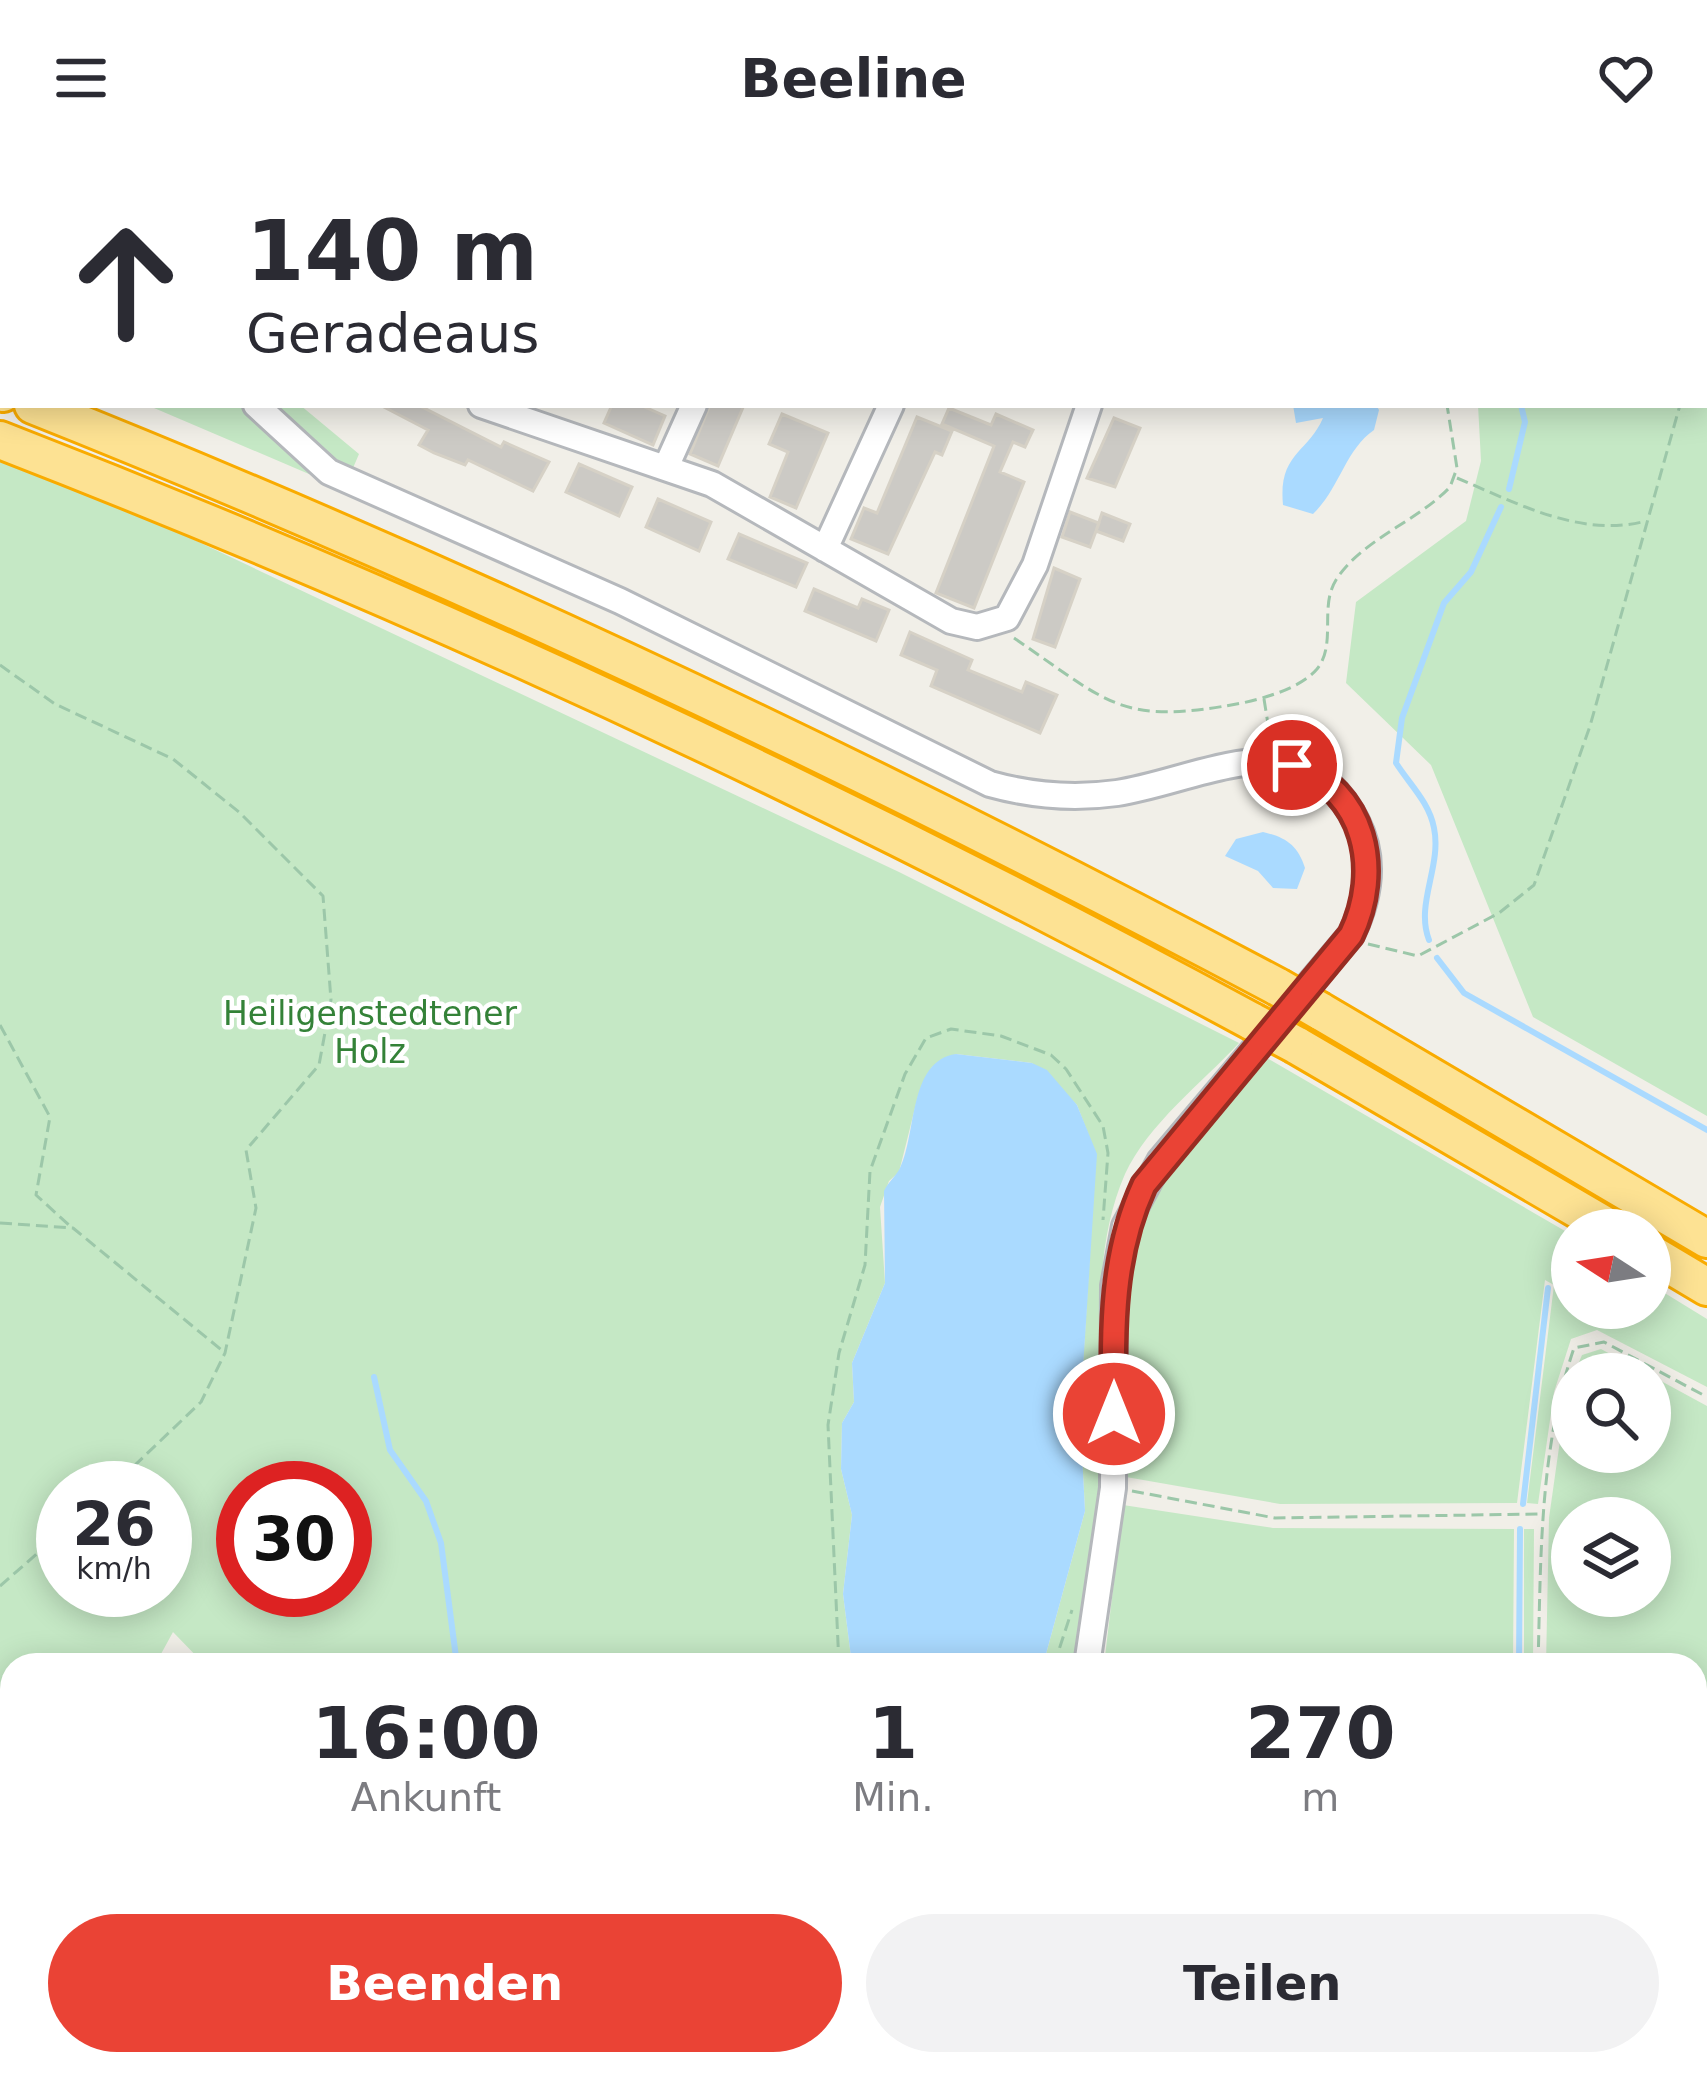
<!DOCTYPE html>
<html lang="de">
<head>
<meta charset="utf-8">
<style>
	:root { --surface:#fff; --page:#f2f2f3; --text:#2b2b33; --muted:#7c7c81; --accent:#ea4335 }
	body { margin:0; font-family:"DejaVu Sans",sans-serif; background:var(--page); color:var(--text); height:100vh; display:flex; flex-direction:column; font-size:45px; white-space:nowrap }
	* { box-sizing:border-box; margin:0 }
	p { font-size:39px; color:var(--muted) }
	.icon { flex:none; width:66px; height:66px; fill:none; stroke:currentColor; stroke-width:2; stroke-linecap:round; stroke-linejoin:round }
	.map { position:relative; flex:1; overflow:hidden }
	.panel { position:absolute; left:0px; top:1497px; width:1707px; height:423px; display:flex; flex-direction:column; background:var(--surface); border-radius:36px 36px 0 0; box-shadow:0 6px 30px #0003 }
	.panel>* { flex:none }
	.hud { position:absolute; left:0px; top:0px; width:1707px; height:252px; box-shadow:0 6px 30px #0003; background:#fff; color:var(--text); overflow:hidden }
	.needle { width:78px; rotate:282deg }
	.controls { position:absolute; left:1551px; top:1053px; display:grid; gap:24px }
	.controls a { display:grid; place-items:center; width:120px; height:120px; border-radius:50%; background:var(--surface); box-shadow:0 6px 30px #0003; font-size:60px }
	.speed { position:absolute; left:36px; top:1305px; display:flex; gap:24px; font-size:60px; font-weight:700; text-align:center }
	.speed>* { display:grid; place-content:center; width:156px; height:156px; border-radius:50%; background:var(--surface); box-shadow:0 6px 30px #0003; line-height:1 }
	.speed small { font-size:30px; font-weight:400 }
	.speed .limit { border:18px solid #d22; background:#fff; color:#111 }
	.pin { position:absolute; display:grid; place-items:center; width:102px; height:102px; color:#fff; margin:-51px; border:6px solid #fff; border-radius:50%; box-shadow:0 3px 12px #0007 }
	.me { position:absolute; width:132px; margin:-66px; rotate:0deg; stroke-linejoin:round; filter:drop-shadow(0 0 9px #0008) }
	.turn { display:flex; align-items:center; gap:42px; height:252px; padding:0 48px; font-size:54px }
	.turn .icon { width:156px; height:156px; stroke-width:2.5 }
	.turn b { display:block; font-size:84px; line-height:102px }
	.eta { display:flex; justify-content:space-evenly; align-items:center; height:204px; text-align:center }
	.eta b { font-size:72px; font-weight:600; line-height:84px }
	.cta { display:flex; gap:24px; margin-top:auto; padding:24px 48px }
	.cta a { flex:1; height:138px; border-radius:72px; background:var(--accent); color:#fff; font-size:48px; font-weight:600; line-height:138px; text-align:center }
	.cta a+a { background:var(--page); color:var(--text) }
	header { display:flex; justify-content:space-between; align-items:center; height:156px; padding:0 48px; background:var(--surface); font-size:54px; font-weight:600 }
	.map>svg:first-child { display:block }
	.green { fill:#c5e8c5; fill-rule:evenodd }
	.water { fill:#aadaff }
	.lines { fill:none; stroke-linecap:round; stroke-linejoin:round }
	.stream { stroke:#aadaff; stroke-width:6 }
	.building { fill:#cccac5; stroke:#d6d1c6; stroke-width:3 }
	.minor-casing { stroke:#b5b8bc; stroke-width:30 }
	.highway-casing { stroke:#f9ab00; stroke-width:42 }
	.path { stroke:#9cc7a9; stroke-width:3; stroke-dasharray:12 6; stroke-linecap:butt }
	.minor { stroke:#fff; stroke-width:24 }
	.highway { stroke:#fde293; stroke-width:36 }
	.highway-bridge-casing { stroke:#f9ab00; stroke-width:42; stroke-linecap:butt }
	.highway-bridge { stroke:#fde293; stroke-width:36 }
	.route-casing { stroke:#982c22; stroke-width:30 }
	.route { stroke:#ea4335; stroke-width:21 }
	.labels { text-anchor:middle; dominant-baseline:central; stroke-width:9; stroke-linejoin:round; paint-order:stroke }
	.park-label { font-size:33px; fill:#348238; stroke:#fff }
</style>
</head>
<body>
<header><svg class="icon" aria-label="menu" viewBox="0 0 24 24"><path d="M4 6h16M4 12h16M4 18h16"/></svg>Beeline<svg class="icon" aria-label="heart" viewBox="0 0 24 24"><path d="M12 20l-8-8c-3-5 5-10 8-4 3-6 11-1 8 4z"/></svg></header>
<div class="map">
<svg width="1707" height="1919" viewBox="0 0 1707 1919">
	<rect width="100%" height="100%" fill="#f1efe8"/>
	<path class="green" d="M1132,0H1468L1473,3H1152Z
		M1704,179L1707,181V960L1533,861L1431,609L1346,527L1356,446L1466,365L1481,305L1478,249H1704Z
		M147,249H300L359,298L344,333Z
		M0,303L120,349L899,716L1239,887C1202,927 1148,968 1125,1018C1083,1115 1109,1226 1103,1327C1100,1388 1086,1449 1077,1509H1043L1085,1355L1080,1258L1096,998L1077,949L1032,907L956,898L932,911L918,940L899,1016L889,1025L880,1051L885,1127L852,1207L854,1246L842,1267L841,1313L852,1359L843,1438L852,1509H205L173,1476L155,1509H12V1784L0,1807ZM63,1332H165V1434H63ZM243,1332H345V1434H243Z
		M1260,898L1572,1079V1152H1650V1128L1707,1163V1231L1597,1174L1571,1183L1554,1236L1538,1348L1527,1347L1554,1129L1545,1124L1517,1347L1280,1348L1126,1321C1126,1250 1110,1137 1137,1071C1163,1006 1217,952 1260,898Z
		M1601,1193L1647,1218H1574L1582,1199Z
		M1650,1219L1707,1250V1919H1518L1505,1908H1695V1509H1546L1549,1362L1567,1235L1572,1223V1296H1650ZM1572,1362H1650V1440H1572Z
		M1123,1349L1273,1372L1514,1373L1513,1509H1104Z
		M1524,1373H1534L1533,1509H1524Z
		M464,1908H702L714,1919H471Z
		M715,1908H854L846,1919H727Z
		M894,1908H1465L1464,1919H886Z"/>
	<path class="water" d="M1293,249H1376L1379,254L1374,274C1345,294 1340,332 1313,358L1283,349C1278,297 1308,297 1323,262L1296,267Z
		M1263,676C1285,681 1298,689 1305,712L1297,733L1273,732L1258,715L1225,700L1236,683Z
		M956,898L1032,907L1047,914L1077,949L1097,998L1080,1258L1085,1355L1043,1509H852L843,1438L852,1359L841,1313L842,1267L854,1246L852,1207L885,1127L884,1035C888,1026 896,1020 900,1012C917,978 908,905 956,898Z"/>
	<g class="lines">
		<path class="stream" d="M1209,0L1249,3
			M1509,333L1525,266L1521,249
			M1429,784C1415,748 1442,710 1434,672C1429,646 1410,629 1396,607L1402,562L1444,447L1471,416L1501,351
			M1437,802L1464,837L1707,974
			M374,1221L390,1294L426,1345L441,1387L457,1509
			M1523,1348L1548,1132
			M1519,1509L1520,1373
			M710,1908L722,1919
			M1468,1919L1470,1908"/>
	</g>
	<path class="building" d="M380,249H418L501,291L504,286L549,306L533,335L468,304L465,309L434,297L419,289L428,274Z
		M612,249H640L665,260L653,289L604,267Z
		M710,249H744L718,310L690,298Z
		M949,252L991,269L996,258L1033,274L1025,291L1013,286L1000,316L1024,326L974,452L936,437L994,290L942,268Z
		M782,258L828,277L796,352L770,341L788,296L769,288Z
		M917,261L952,275L942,299L935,296L888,398L851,383L864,352L877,357Z
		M1114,262L1140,272L1115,331L1087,322Z
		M579,308L632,331L619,360L566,336Z
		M658,343L711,366L699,395L646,371Z
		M1070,356L1099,367L1090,391L1062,381Z
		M1102,357L1130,368L1123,385L1096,375Z
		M739,378L807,407L796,431L728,403Z
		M1054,412L1080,423L1055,491L1033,483Z
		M814,433L858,452L862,443L889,454L876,485L805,455Z
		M910,476L972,504L968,514L1022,536L1026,526L1057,539L1040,577L931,530L937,514L901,499Z"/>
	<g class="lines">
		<g class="minor-casing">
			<path id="minor" d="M124,0L126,3
				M528,0L534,3
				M416,3L418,0
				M0,86L3,85
				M256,249L329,316L620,445L990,628C1033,640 1074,643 1117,637C1202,624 1301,560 1356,665C1376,703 1369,742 1351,779L1160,1005L1125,1070L1114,1130L1113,1332L1087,1509
				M481,249L712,328L951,465L977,471L1007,462L1035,409L1089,249
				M667,309L694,249
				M825,393L891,249
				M868,1919L876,1908"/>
		</g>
		<g class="highway-casing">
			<path id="highway" d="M0,236L3,237
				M33,249C460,419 872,615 1278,831
				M0,284C431,451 846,646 1253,866
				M1320,855L1707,1083
				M1296,889L1613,1074
				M1650,1097L1707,1131"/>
		</g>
		<path class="path" d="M1367,0L1370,3
			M180,3L181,0
			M708,3L709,0
			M1704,207L1707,203
			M1457,322C1514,346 1579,381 1642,366
			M1014,482C1111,548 1120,570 1242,547C1265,542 1301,532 1317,513C1337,488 1319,451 1336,424C1361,384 1418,365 1450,331L1457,312L1447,249
			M0,509L55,548L173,603L239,656L323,740L331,844L319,909L246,994L256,1052L225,1197L201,1246L111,1332
			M1264,543L1271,587
			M1368,788L1418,800L1499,757L1534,729L1590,570L1680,249
			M0,869L50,961L36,1039L71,1071
			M0,1067L73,1072L224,1196
			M1132,1335L1275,1362L1540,1358
			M0,1430L63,1375
			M839,1509L828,1269L839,1197L865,1109L870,1015L905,918L926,882L951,873L1001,880L1051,899L1066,913L1103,970L1108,997L1103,1064
			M1054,1509L1072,1454
			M1538,1509C1541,1403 1539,1294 1574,1192L1604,1186L1707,1241"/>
		<use href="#minor" class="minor"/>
		<use href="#highway" class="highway"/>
		<g class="highway-bridge-casing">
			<path id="highway-bridge" d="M1278,831L1320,855
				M1253,866L1296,889"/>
		</g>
		<use href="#highway-bridge" class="highway-bridge"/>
	</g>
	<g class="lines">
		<g class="route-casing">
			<path id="route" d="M1114,1258C1113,1178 1110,1103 1144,1029L1351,779C1382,715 1366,634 1292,609"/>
		</g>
		<use href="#route" class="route"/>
	</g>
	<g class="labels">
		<g class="park-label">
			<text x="370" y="857">Heiligenstedtener<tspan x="370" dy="38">Holz</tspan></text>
		</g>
	</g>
</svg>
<div class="controls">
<a><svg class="needle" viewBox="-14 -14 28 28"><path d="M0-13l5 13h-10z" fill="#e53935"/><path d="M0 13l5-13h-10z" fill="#7c7c81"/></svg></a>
<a><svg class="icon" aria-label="search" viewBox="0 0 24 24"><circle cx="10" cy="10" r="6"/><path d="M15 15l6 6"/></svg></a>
<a><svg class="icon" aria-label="layers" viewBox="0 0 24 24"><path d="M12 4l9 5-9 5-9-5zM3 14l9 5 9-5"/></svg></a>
</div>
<div class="speed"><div>26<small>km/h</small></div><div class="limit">30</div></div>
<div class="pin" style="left:1292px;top:609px;background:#d93025"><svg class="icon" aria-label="arrive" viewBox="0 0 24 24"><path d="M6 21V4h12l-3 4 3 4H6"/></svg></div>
<svg class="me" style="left:1114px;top:1258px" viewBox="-20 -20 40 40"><circle r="17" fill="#ea4335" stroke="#fff" stroke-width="3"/><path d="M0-11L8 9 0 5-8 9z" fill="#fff"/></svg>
<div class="hud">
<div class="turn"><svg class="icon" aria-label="ahead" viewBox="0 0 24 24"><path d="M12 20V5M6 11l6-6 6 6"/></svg><div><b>140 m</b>Geradeaus</div></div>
</div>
<section class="panel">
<div class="eta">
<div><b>16:00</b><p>Ankunft</p></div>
<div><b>1</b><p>Min.</p></div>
<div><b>270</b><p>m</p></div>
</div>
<div class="cta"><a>Beenden</a><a>Teilen</a></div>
</section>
</div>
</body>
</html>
